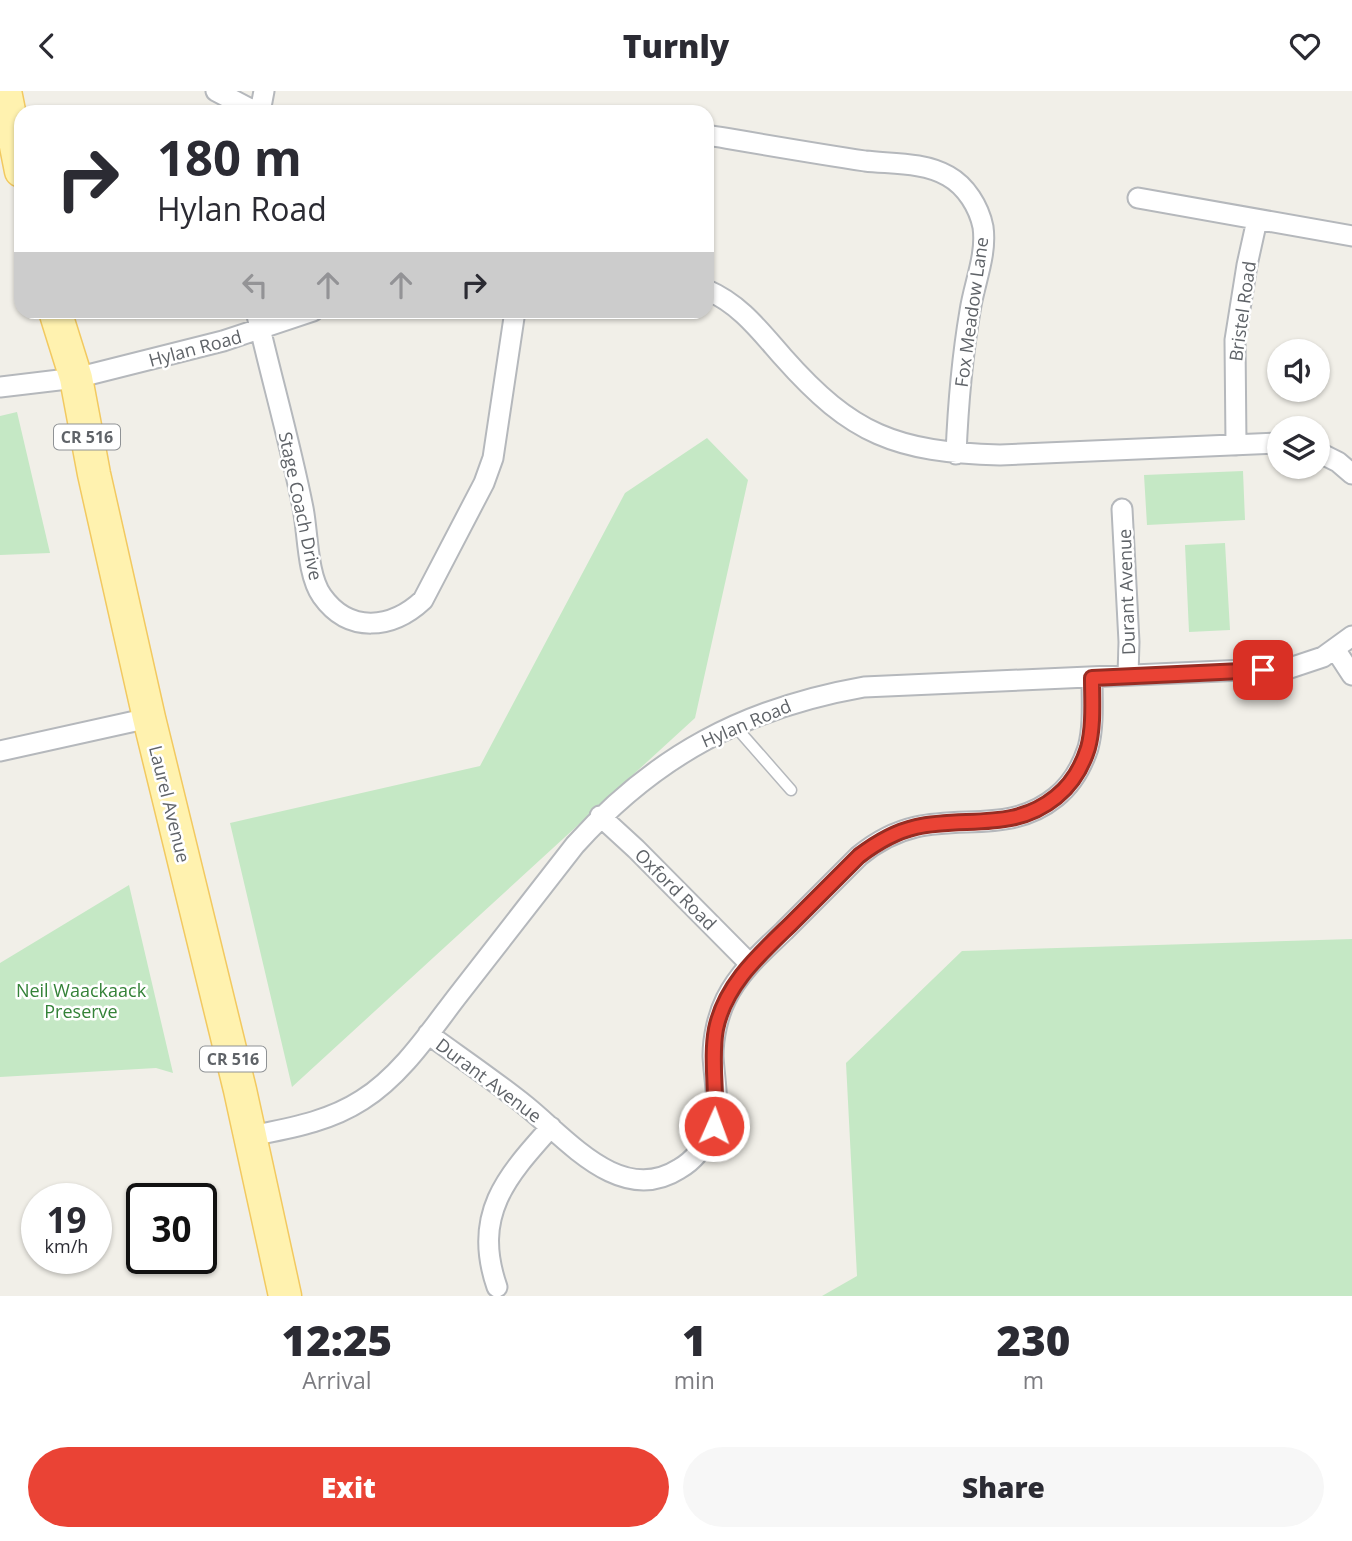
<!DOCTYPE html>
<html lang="en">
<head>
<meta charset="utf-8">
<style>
	:root { --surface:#fff; --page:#f7f7f7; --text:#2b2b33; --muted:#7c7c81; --accent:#ea4335 }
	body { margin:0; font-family:"Open Sans",sans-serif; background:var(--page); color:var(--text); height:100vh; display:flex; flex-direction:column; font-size:26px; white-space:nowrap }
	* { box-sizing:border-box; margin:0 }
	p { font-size:23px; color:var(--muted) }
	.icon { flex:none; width:38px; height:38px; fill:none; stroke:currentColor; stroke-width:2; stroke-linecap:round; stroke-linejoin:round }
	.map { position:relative; height:1205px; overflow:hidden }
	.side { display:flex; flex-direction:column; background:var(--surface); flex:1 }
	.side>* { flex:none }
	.banner { position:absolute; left:14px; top:14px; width:700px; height:214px; border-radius:21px; box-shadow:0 2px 5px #0004; background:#fff; color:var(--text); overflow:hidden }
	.fabs { position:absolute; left:1267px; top:248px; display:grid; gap:14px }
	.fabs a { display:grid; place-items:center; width:63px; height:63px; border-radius:50%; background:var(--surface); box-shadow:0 2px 5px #0004; font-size:35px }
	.speed { position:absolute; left:21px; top:1092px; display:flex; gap:14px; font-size:35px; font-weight:700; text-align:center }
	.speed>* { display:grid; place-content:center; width:91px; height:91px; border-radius:50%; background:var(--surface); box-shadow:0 2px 5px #0004; line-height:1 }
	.speed small { font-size:18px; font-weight:400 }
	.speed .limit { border:4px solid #111; border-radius:10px; background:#fff; color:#111 }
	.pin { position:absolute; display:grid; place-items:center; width:60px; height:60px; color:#fff; margin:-30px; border-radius:14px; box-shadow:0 4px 10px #0006 }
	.me { position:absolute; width:77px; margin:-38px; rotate:2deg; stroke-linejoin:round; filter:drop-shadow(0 0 5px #0008) }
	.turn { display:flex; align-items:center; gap:24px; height:147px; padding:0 28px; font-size:32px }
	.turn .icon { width:91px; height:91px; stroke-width:2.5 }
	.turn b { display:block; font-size:49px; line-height:60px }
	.lanes { display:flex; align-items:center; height:66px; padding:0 28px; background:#0003; justify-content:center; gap:35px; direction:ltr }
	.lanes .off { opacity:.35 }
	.eta { display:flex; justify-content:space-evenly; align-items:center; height:119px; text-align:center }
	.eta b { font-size:42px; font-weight:800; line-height:49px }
	.primary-button { display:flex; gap:14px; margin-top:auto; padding:14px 28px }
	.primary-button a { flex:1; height:80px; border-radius:42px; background:var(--accent); color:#fff; font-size:28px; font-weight:800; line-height:80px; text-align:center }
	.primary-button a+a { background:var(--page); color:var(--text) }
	header { display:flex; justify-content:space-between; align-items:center; height:91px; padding:0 28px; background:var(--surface); font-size:32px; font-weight:800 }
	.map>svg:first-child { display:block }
	.green { fill:#c5e8c5 }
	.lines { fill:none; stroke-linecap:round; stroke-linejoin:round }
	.lane-casing { stroke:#b5b8bc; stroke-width:13 }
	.street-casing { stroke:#b5b8bc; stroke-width:23 }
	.primary-casing { stroke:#f2c960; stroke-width:35 }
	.lane { stroke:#fff; stroke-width:10 }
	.street { stroke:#fff; stroke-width:19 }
	.primary { stroke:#fff2af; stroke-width:32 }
	.route-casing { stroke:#982c22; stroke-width:18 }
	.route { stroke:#ea4335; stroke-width:12 }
	.labels { text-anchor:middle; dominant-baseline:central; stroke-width:5; stroke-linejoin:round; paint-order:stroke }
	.shield { fill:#fff; stroke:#8f9295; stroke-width:2 }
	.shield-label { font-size:16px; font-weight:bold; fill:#5f6368 }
	.street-label { font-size:18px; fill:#5f6368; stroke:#fff }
	.park-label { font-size:18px; fill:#348238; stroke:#fff }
</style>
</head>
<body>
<header><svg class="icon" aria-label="back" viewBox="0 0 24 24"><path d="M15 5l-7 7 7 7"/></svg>Turnly<svg class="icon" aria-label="heart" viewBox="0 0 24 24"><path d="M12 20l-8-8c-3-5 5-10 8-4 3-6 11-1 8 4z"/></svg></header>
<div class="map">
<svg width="1352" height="1205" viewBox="0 0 1352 1205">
	<rect width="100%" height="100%" fill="#f1efe8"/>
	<path class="green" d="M17,321L50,462L0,464V325Z
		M707,347L748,389L695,627L292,996L230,732L480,675L625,402Z
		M1243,380L1245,429L1147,434L1144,384Z
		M1225,452L1230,539L1189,541L1185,454Z
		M129,794L173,982L156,977L0,986V872Z
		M1352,848V1205H822L857,1185L846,972L962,860Z"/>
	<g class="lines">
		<g class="lane-casing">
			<path id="lane" d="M734,634L791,699"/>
		</g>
		<g class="street-casing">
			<path id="street" d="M216,0L256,21
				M260,21L264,0
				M707,44C760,53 812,62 865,70C891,73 924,71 948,85C966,95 979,116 983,136C987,164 974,193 970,220C962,267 958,315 956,363
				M1138,107L1352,145
				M707,199C740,213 760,240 783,266C852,344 896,361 1000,364L1279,352
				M256,220C271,286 290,351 303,417C308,442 307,484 322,505C349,543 392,538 423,509L484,392L493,367L515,220
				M0,296L76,287L223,250L313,220
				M1236,354L1235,249L1247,174L1257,129
				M1318,361L1338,371L1352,383
				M1122,418L1129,551L1128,584
				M1335,558L1352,584
				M0,660L149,627
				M600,725L636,758L750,873
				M428,943C461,967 495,990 526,1015C568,1049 621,1115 679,1078C695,1069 705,1055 712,1038C721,1016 714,988 713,965C713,946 718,924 726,908C739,881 763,860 784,840C809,815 834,790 859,765C876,751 894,741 916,736C966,725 1013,741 1056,706C1071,694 1082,675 1088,657C1094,635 1092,609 1092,587
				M251,1045C290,1037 328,1031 362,1009C402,984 431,939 459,903C498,853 536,804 575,754C656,664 745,617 864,596L1290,577L1323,566L1352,545
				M497,1196C472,1124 506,1086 551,1036"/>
		</g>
		<g class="primary-casing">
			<path id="primary" d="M5,0L21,80
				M55,220L76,287L94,383L149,627L240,999L285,1205"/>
		</g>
		<use href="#lane" class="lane"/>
		<use href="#street" class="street"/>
		<use href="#primary" class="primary"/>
	</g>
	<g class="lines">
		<g class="route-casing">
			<path id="route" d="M714,1035C718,1003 710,970 716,938C725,894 759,864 790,834C813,811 836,788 859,765C876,752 894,741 916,736C966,725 1013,741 1056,706C1071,694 1082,676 1088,657C1094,635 1092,609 1092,587L1263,579"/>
		</g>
		<use href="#route" class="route"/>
	</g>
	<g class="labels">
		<g class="shield">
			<rect x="54" y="333.5" width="66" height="25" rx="5"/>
			<rect x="200" y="955.5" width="66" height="25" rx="5"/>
		</g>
		<g class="shield-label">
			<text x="87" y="346">CR 516</text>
			<text x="233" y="968">CR 516</text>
		</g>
		<g class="street-label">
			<text transform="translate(1242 220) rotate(-82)">Bristel Road</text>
			<text transform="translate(971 221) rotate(-82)">Fox Meadow Lane</text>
			<text transform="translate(195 257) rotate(-15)">Hylan Road</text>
			<text transform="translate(301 415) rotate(78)">Stage Coach Drive</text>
			<text transform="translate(1126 501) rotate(-92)">Durant Avenue</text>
			<text transform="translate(746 632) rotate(-23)">Hylan Road</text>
			<text transform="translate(170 713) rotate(76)">Laurel Avenue</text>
			<text transform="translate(676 798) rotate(45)">Oxford Road</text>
			<text transform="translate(489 989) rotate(37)">Durant Avenue</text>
		</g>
		<g class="park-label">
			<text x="81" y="899">Neil Waackaack<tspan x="81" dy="21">Preserve</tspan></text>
		</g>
	</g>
</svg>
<div class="fabs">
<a><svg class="icon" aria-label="sound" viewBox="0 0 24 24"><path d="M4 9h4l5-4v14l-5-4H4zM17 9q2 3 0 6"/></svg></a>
<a><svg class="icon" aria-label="layers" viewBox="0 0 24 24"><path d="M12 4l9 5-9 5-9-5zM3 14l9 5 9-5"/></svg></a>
</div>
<div class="speed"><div>19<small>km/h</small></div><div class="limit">30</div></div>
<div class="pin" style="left:1263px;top:579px;background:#d93025"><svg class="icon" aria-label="arrive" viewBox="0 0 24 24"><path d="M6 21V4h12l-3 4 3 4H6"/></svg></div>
<svg class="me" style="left:714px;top:1035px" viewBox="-20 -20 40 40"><circle r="17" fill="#ea4335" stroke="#fff" stroke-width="3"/><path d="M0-11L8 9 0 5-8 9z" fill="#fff"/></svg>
<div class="banner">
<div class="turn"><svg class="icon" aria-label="right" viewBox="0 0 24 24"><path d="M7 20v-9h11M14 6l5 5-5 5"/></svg><div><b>180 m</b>Hylan Road</div></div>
<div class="lanes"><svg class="icon off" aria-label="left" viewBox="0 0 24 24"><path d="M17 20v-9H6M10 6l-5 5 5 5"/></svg><svg class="icon off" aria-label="ahead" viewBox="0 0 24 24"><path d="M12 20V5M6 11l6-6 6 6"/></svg><svg class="icon off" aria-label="ahead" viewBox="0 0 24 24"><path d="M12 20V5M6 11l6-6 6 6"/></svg><svg class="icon" aria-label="right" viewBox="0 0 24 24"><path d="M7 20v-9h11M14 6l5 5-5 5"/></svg></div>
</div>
</div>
<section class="side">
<div class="eta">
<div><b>12:25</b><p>Arrival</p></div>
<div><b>1</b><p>min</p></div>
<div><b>230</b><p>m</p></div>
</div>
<div class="primary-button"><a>Exit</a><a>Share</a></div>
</section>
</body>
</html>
